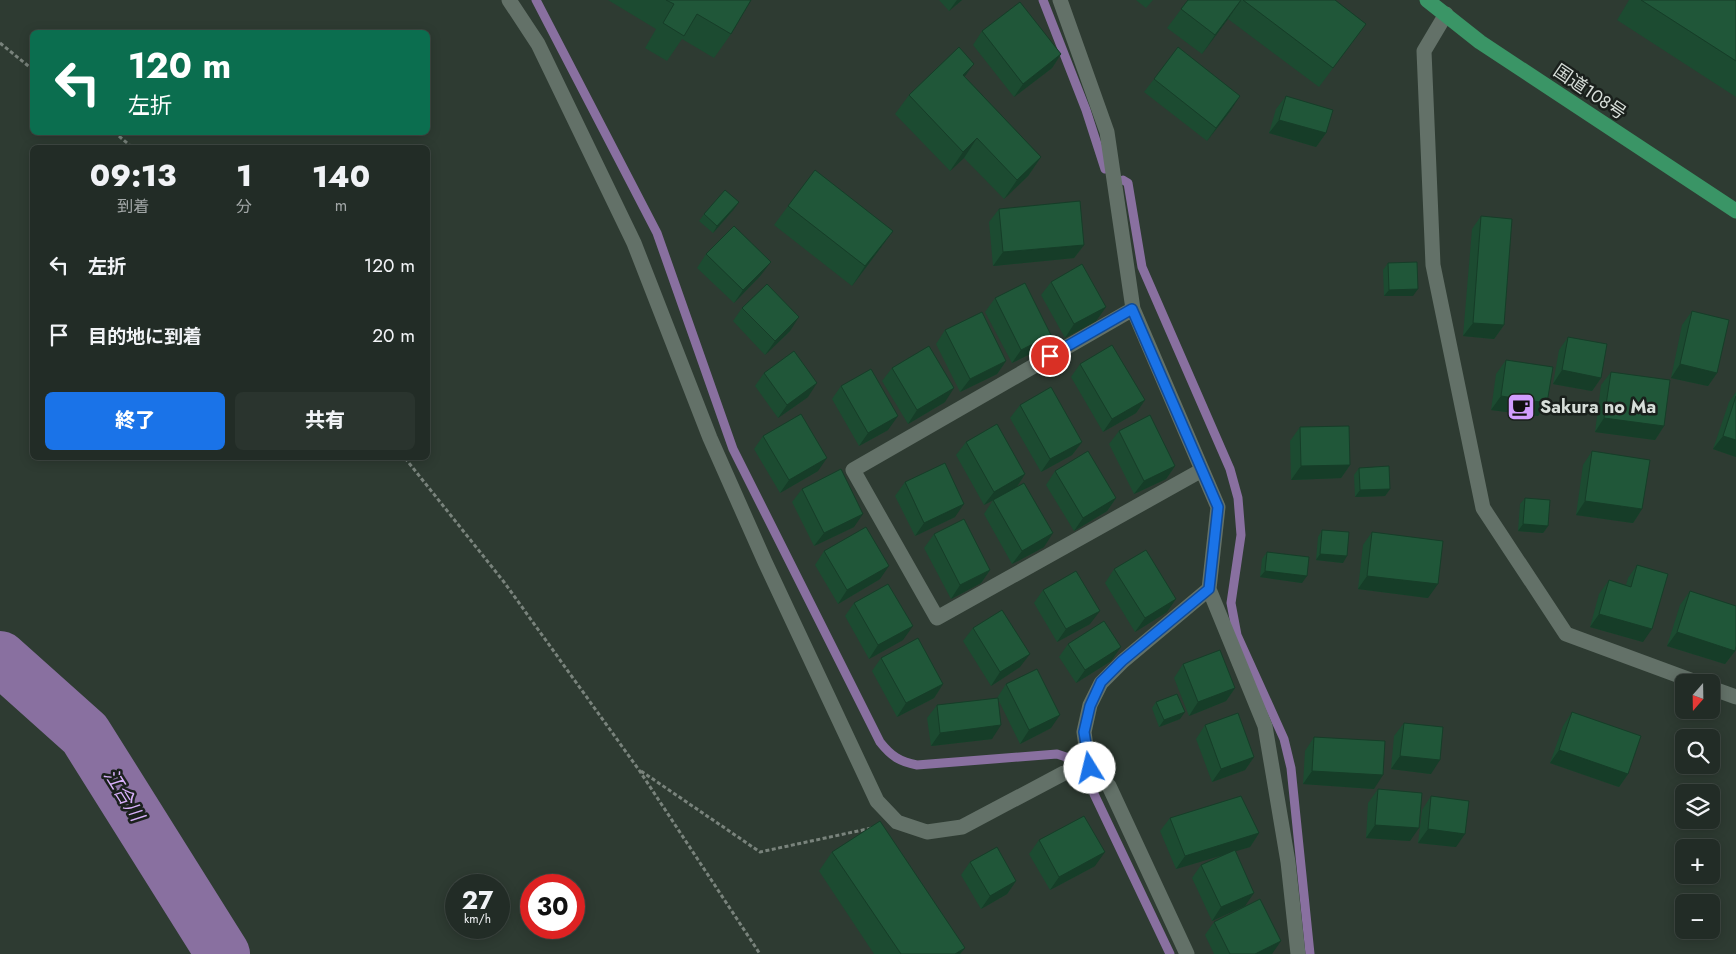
<!DOCTYPE html>
<html lang="ja">
<head>
<meta charset="utf-8">
<style>
	:root { --surface:#222c26; --page:#2a342e; --text:#f1f3f6; --muted:#a2a7a7; --line:#3f4843; --accent:#1a73e8 }
	body { margin:0; font-family:Jost,"Noto Sans JP",sans-serif; background:var(--page); color:var(--text); height:100vh; display:flex; flex-direction:column; font-size:19px; white-space:nowrap }
	* { box-sizing:border-box; margin:0 }
	p { font-size:16px; color:var(--muted) }
	.icon { flex:none; width:28px; height:28px; fill:none; stroke:currentColor; stroke-width:2; stroke-linecap:round; stroke-linejoin:round }
	.map { position:relative; flex:1; overflow:hidden }
	.drawer { position:absolute; left:30px; top:145px; width:400px; height:315px; display:flex; flex-direction:column; background:var(--surface); border-radius:8px; box-shadow:0 2px 12px #0003,0 0 0 1px var(--line) }
	.drawer>* { flex:none }
	.top-card { position:absolute; left:30px; top:30px; width:400px; height:105px; border-radius:8px; box-shadow:0 2px 12px #0003,0 0 0 1px var(--line); background:#0b6e4f; color:#fff; overflow:hidden }
	.needle { width:32px; rotate:200deg }
	.tools { position:absolute; left:1675px; top:674px; display:grid; gap:10px }
	.tools a { display:grid; place-items:center; width:45px; height:45px; border-radius:8px; background:var(--surface); box-shadow:0 2px 12px #0003,0 0 0 1px var(--line); font-size:25px }
	.speed { position:absolute; left:445px; top:874px; display:flex; gap:10px; font-size:25px; font-weight:700; text-align:center }
	.speed>* { display:grid; place-content:center; width:65px; height:65px; border-radius:50%; background:var(--surface); box-shadow:0 2px 12px #0003,0 0 0 1px var(--line); line-height:1 }
	.speed small { font-size:12px; font-weight:400 }
	.speed .limit { border:8px solid #d22; background:#fff; color:#111 }
	.pin { position:absolute; display:grid; place-items:center; width:42px; height:42px; color:#fff; margin:-21px; border:2px solid #fff; border-radius:50%; box-shadow:0 1px 5px #0007 }
	.me { position:absolute; width:55px; margin:-28px; rotate:351deg; stroke-linejoin:round; filter:drop-shadow(0 0 4px #0008) }
	.turn { display:flex; align-items:center; gap:18px; height:105px; padding:0 15px; font-size:22px }
	.turn .icon { width:65px; height:65px; stroke-width:2.5 }
	.turn b { display:block; font-size:35px; line-height:42px }
	.eta { display:flex; justify-content:space-evenly; align-items:center; height:85px; text-align:center }
	.eta b { font-size:30px; font-weight:800; line-height:35px }
	.cta { display:flex; gap:10px; margin-top:auto; padding:10px 15px }
	.cta a { flex:1; height:58px; border-radius:8px; background:var(--accent); color:#fff; font-size:20px; font-weight:800; line-height:58px; text-align:center }
	.cta a+a { background:var(--page); color:var(--text) }
	ul { padding:0; list-style:none }
	li { display:flex; align-items:center; gap:15px; height:70px; padding:0 15px }
	li div { flex:1 }
	li b { display:block; font-size:19px }
	li em { font-style:normal }
	.map>svg:first-child { display:block }
	.lines { fill:none; stroke-linecap:round; stroke-linejoin:round }
	.stream { stroke:#8970a0; stroke-width:9 }
	.river { stroke:#8970a0; stroke-width:54 }
	.path { stroke:#79837c; stroke-width:3; stroke-dasharray:4 2.5; stroke-linecap:butt }
	.minor { stroke:#637168; stroke-width:15 }
	.trunk { stroke:#3a9566; stroke-width:15 }
	.wall { fill:#1c4b31 }
	.shaded-wall { fill:#163d28 }
	.building { fill:#205739; stroke:#163d28 }
	.route-casing { stroke:#114b97; stroke-width:12 }
	.route { stroke:#1a73e8; stroke-width:9 }
	.labels { text-anchor:middle; dominant-baseline:central; stroke-width:5; stroke-linejoin:round; paint-order:stroke }
	.street-label { font-size:18px; fill:#d7ded9; stroke:#1a201c }
	.poi-label { font-size:18px; font-weight:bold; fill:#d7ded9; stroke:#1a201c; text-anchor:start }
	.water-label { font-size:19px; font-style:italic; fill:#d8b1fa; stroke:#1a201c }
</style>
</head>
<body>
<div class="map">
<svg width="1736" height="954" viewBox="0 0 1736 954">
	<rect width="100%" height="100%" fill="#2e3b32"/>
	<g class="lines">
		<path class="stream" d="M536,0L657,233L733,449L880,742C891,756 900,762 917,765L1057,754L1066,757
			M1043,0L1086,110L1105,169
			M1123,180L1128,183L1142,267L1230,469L1238,498L1241,535L1231,603L1237,635L1284,739L1291,768L1310,954
			M1094,794L1170,954"/>
		<path class="river" d="M0,658L85,734L223,954"/>
		<path class="path" d="M0,43L32,69
			M114,132L133,148
			M405,458L504,582L639,770L760,954
			M641,771L760,852L872,828"/>
		<path class="minor" d="M509,0L538,44L634,243L710,438L765,562L877,801L897,822L927,832L962,827L1064,773L1089,768L1109,786L1187,954
			M1060,0L1107,132L1133,309L1218,507L1209,589L1265,726L1288,862L1298,954
			M1446,14L1424,51L1433,265L1483,508L1566,634L1696,682
			M1133,309L853,470L937,618L1202,470
			M1711,688L1736,697
			M1089,768L1084,732L1090,705L1101,683L1123,661L1209,589"/>
		<path class="trunk" d="M1427,0L1480,42L1736,211"/>
	</g>
	<path class="wall" d="M608,0H751L731,34L714,58L682,39L667,61L645,48L656,29Z
		M939,0H962L949,11Z
		M1136,0H1153L1146,8Z
		M1188,0H1335L1366,24L1319,87L1228,19L1202,54L1167,28Z
		M1629,0H1736V97L1617,20Z
		M982,31L1061,54L1052,68L1014,97L973,45Z
		M965,77L1041,157L1028,176L1004,199L964,158L950,171L895,114L909,95Z
		M1154,79L1231,110L1207,141L1144,92Z
		M1286,96L1326,133L1316,147L1269,133L1276,109Z
		M739,202L734,209L713,233L699,221L704,214Z
		M788,206L893,231L879,250L852,286L774,225Z
		M999,209L1084,245L1074,258L993,266L989,222Z
		M1481,216L1504,325L1494,339L1463,336L1472,229Z
		M706,254L761,275L734,303L697,268Z
		M1388,263L1413,296H1384L1383,270Z
		M1051,282L1106,307L1096,321L1065,338L1041,295Z
		M995,298L1051,335L1042,348L1012,363L985,312Z
		M742,308L790,331L765,355L733,321Z
		M1692,311L1717,373L1708,386L1671,378L1682,325Z
		M945,330L1006,361L997,374L960,392L936,344Z
		M1568,337L1601,378L1592,391L1553,384L1559,350Z
		M1506,360L1547,403L1538,416L1491,410L1496,374Z
		M1080,364L1145,400L1136,413L1103,432L1071,377Z
		M892,368L945,402L908,424L882,381Z
		M1611,372L1664,426L1655,440L1595,432L1601,385Z
		M764,373L808,397L778,418L755,386Z
		M841,386L888,430L859,446L832,399Z
		M1736,392V457L1713,449L1729,402Z
		M1020,405L1082,442L1072,455L1041,472L1010,418Z
		M1300,427L1350,465L1341,478L1291,480L1290,441Z
		M1119,431L1175,466L1166,479L1134,494L1109,444Z
		M763,436L818,471L780,493L754,449Z
		M966,442L1025,474L1016,488L984,505L956,455Z
		M1592,451L1642,509L1633,523L1576,515L1583,465Z
		M1359,468L1390,489L1385,496L1355,497L1354,475Z
		M1055,471L1116,498L1107,511L1074,531L1046,485Z
		M905,482L955,517L915,536L895,496Z
		M802,489L854,527L814,546L792,502Z
		M1525,498L1548,526L1543,533L1518,531L1520,504Z
		M993,500L1044,547L1012,564L984,514Z
		M1322,530L1343,563L1316,560L1318,537Z
		M1372,532L1428,598L1358,589L1363,545Z
		M934,534L990,570L981,583L951,599L924,548Z
		M824,551L880,579L838,604L815,565Z
		M1267,552L1302,583L1260,577L1262,559Z
		M1637,565L1643,642L1590,627L1599,594L1609,580L1626,585L1628,578Z
		M1114,569L1167,612L1135,632L1105,583Z
		M1043,590L1090,624L1057,642L1034,603Z
		M1690,591L1735,651L1725,664L1667,646L1680,605Z
		M854,603L903,640L869,659L845,616Z
		M973,628L1020,667L991,686L963,641Z
		M1068,644L1111,661L1076,683L1059,657Z
		M881,658L943,684L934,698L897,717L872,671Z
		M1183,664L1235,688L1226,701L1189,716L1174,678Z
		M1006,684L1051,728L1020,744L998,699L992,739L931,746L927,718L937,705L997,698Z
		M1156,702L1180,719L1159,727L1152,708Z
		M1572,712L1628,774L1619,787L1550,763L1563,726Z
		M1404,723L1431,774L1391,769L1394,736Z
		M1205,725L1254,757L1245,770L1212,782L1196,739Z
		M1314,737L1374,789L1303,784L1305,751Z
		M1378,789L1410,841L1366,838L1368,803Z
		M1431,796L1456,847L1418,843L1422,810Z
		M1170,818L1259,833L1250,847L1235,851L1245,906L1212,921L1192,878L1201,865L1225,854L1176,869L1160,831Z
		M1039,840L1095,866L1050,890L1029,854Z
		M832,852L965,948L960,954H874L819,871Z
		M970,862L1016,881L1007,894L981,909L961,875Z
		M1214,922L1272,954H1214L1205,935Z"/>
	<path class="shaded-wall" d="M957,0H962L949,11Z
		M1241,0L1228,19L1202,54L1215,35Z
		M1061,54L1052,68L1014,97L1023,84Z
		M974,64L960,83L963,75Z
		M1240,96L1231,110L1207,141L1216,128Z
		M1279,120L1326,133L1316,147L1269,133Z
		M977,138L964,158L950,171L963,152Z
		M1041,157L1028,176L1004,199L1017,180Z
		M739,202L734,209L713,233L717,226Z
		M893,231L879,250L852,286L865,266Z
		M1084,245L1074,258L993,266L1003,252Z
		M771,262L761,275L734,303L743,290Z
		M1418,289L1413,296H1384L1389,290Z
		M1106,307L1096,321L1065,338L1074,324Z
		M799,317L790,331L765,355L775,341Z
		M1473,323L1504,325L1494,339L1463,336Z
		M1051,335L1042,348L1012,363L1021,350Z
		M1006,361L997,374L960,392L970,379Z
		M1680,364L1717,373L1708,386L1671,378Z
		M1562,370L1601,378L1592,391L1553,384Z
		M817,383L808,397L778,418L787,405Z
		M954,388L945,402L908,424L917,410Z
		M1501,396L1547,403L1538,416L1491,410Z
		M1145,400L1136,413L1103,432L1112,419Z
		M898,416L888,430L859,446L868,433Z
		M1604,418L1664,426L1655,440L1595,432Z
		M1723,436L1736,440V457L1713,449Z
		M1082,442L1072,455L1041,472L1050,459Z
		M827,458L818,471L780,493L789,480Z
		M1350,465L1341,478L1291,480L1301,466Z
		M1175,466L1166,479L1134,494L1144,481Z
		M1025,474L1016,488L984,505L994,492Z
		M1390,489L1385,496L1355,497L1360,490Z
		M1116,498L1107,511L1074,531L1083,518Z
		M1585,501L1642,509L1633,523L1576,515Z
		M964,504L955,517L915,536L924,523Z
		M863,514L854,527L814,546L824,533Z
		M1523,524L1548,526L1543,533L1518,531Z
		M1053,533L1044,547L1012,564L1022,551Z
		M1320,554L1347,556L1343,563L1316,560Z
		M889,566L880,579L838,604L847,590Z
		M990,570L981,583L951,599L960,585Z
		M1265,571L1307,576L1302,583L1260,577Z
		M1367,576L1438,584L1428,598L1358,589Z
		M1176,599L1167,612L1135,632L1145,618Z
		M1100,611L1090,624L1057,642L1066,629Z
		M1599,614L1652,629L1643,642L1590,627Z
		M913,626L903,640L869,659L878,645Z
		M1677,632L1735,651L1725,664L1667,646Z
		M1121,647L1111,661L1076,683L1085,670Z
		M1030,654L1020,667L991,686L1000,672Z
		M943,684L934,698L897,717L906,703Z
		M1235,688L1226,701L1189,716L1198,702Z
		M1185,712L1180,719L1159,727L1164,720Z
		M1060,715L1051,728L1020,744L1029,730Z
		M1001,725L992,739L931,746L940,733Z
		M1559,750L1628,774L1619,787L1550,763Z
		M1400,756L1440,760L1431,774L1391,769Z
		M1254,757L1245,770L1212,782L1221,769Z
		M1312,771L1383,775L1374,789L1303,784Z
		M1375,825L1419,828L1410,841L1366,838Z
		M1428,829L1465,834L1456,847L1418,843Z
		M1259,833L1250,847L1176,869L1185,856Z
		M1105,852L1095,866L1050,890L1059,877Z
		M1016,881L1007,894L981,909L990,896Z
		M1254,893L1245,906L1212,921L1221,907Z
		M1281,941L1272,954H1255Z
		M965,948L960,954H955Z"/>
	<path class="building" d="M666,0H751L731,34L697,14L684,36L663,23L674,4Z
		M1188,0H1241L1215,35L1181,9Z
		M1243,0H1335L1366,24L1333,68Z
		M1641,0H1736V61Z
		M1020,2L1061,54L1023,84L982,31Z
		M959,47L974,64L963,75L1041,157L1017,180L977,138L963,152L909,95Z
		M1178,47L1240,96L1216,128L1154,79Z
		M1286,96L1333,110L1326,133L1279,120Z
		M815,170L893,231L865,266L788,206Z
		M725,190L739,202L717,226L704,214Z
		M1080,201L1084,245L1003,252L999,209Z
		M1481,216L1512,219L1504,325L1473,323Z
		M734,226L771,262L743,290L706,254Z
		M1417,262L1418,289L1389,290L1388,263Z
		M1082,264L1106,307L1074,324L1051,282Z
		M1025,283L1051,335L1021,350L995,298Z
		M767,284L799,317L775,341L742,308Z
		M1692,311L1729,320L1717,373L1680,364Z
		M982,312L1006,361L970,379L945,330Z
		M1568,337L1607,344L1601,378L1562,370Z
		M1112,345L1145,400L1112,419L1080,364Z
		M929,346L954,388L917,410L892,368Z
		M794,351L817,383L787,405L764,373Z
		M1506,360L1553,367L1547,403L1501,396Z
		M871,369L898,416L868,433L841,386Z
		M1611,372L1670,380L1664,426L1604,418Z
		M1051,387L1082,442L1050,459L1020,405Z
		M1736,396V440L1723,436Z
		M801,414L827,458L789,480L763,436Z
		M1150,415L1175,466L1144,481L1119,431Z
		M997,424L1025,474L994,492L966,442Z
		M1349,426L1350,465L1301,466L1300,427Z
		M1088,451L1116,498L1083,518L1055,471Z
		M1592,451L1650,460L1642,509L1585,501Z
		M945,463L964,504L924,523L905,482Z
		M1389,466L1390,489L1360,490L1359,468Z
		M841,469L863,514L824,533L802,489Z
		M1024,483L1053,533L1022,551L993,500Z
		M1525,498L1550,500L1548,526L1523,524Z
		M964,519L990,570L960,585L934,534Z
		M866,527L889,566L847,590L824,551Z
		M1322,530L1349,532L1347,556L1320,554Z
		M1372,532L1443,541L1438,584L1367,576Z
		M1146,550L1176,599L1145,618L1114,569Z
		M1267,552L1309,557L1307,576L1265,571Z
		M1637,565L1668,574L1652,629L1599,614L1609,580L1631,587Z
		M1076,571L1100,611L1066,629L1043,590Z
		M888,584L913,626L878,645L854,603Z
		M1690,591L1736,606V646L1735,651L1677,632Z
		M1002,610L1030,654L1000,672L973,628Z
		M1104,621L1121,647L1085,670L1068,644Z
		M918,638L943,684L906,703L881,658Z
		M1220,650L1235,688L1198,702L1183,664Z
		M1037,669L1060,715L1029,730L1006,684Z
		M1177,694L1185,712L1164,720L1156,702Z
		M998,698L1001,725L940,733L937,705Z
		M1572,712L1641,736L1628,774L1559,750Z
		M1238,713L1254,757L1221,769L1205,725Z
		M1404,723L1443,727L1440,760L1400,756Z
		M1314,737L1385,741L1383,775L1312,771Z
		M1378,789L1422,793L1419,828L1375,825Z
		M1241,796L1259,833L1185,856L1170,818Z
		M1431,796L1469,801L1465,834L1428,829Z
		M1084,816L1105,852L1059,877L1039,840Z
		M880,821L965,948L955,954H901L832,852Z
		M997,847L1016,881L990,896L970,862Z
		M1235,850L1254,893L1221,907L1201,865Z
		M1260,899L1281,941L1255,954H1230L1214,922Z"/>
	<g class="lines">
		<g class="route-casing">
			<path id="route" d="M1050,356L1132,309L1218,507L1209,589L1122,661L1101,682L1090,706L1084,732L1090,768"/>
		</g>
		<use href="#route" class="route"/>
	</g>
	<defs>
		<g id="cafe-square" transform="scale(1.4375)"><rect x="-9" y="-9" width="18" height="18" rx="4" fill="#d19dfe" stroke="#1a201c"/><path d="M-5.5-4.5H6V0H3Q3 3.5 0 3.5H-2.5Q-5.5 3.5-5.5 0ZM3-3.2v2h1.7v-2ZM-6 4.5H4V6H-6Z" fill="#111"/></g>
	</defs>
	<g fill-rule="evenodd">
		<use href="#cafe-square" x="1521" y="407"/>
	</g>
	<g class="labels">
		<g class="street-label">
			<text transform="translate(1590 92) rotate(34)">国道108号</text>
		</g>
		<g class="poi-label">
			<text x="1540" y="407">Sakura no Ma</text>
		</g>
		<g class="water-label">
			<text transform="translate(124 795) rotate(58)">江合川</text>
		</g>
	</g>
</svg>
<div class="tools">
<a><svg class="needle" viewBox="-14 -14 28 28"><path d="M0-13l5 13h-10z" fill="#e53935"/><path d="M0 13l5-13h-10z" fill="#a2a7a7"/></svg></a>
<a><svg class="icon" aria-label="search" viewBox="0 0 24 24"><circle cx="10" cy="10" r="6"/><path d="M15 15l6 6"/></svg></a>
<a><svg class="icon" aria-label="layers" viewBox="0 0 24 24"><path d="M12 4l9 5-9 5-9-5zM3 14l9 5 9-5"/></svg></a>
<a>+</a>
<a>−</a>
</div>
<div class="speed"><div>27<small>km/h</small></div><div class="limit">30</div></div>
<div class="pin" style="left:1050px;top:356px;background:#d93025"><svg class="icon" aria-label="arrive" viewBox="0 0 24 24"><path d="M6 21V4h12l-3 4 3 4H6"/></svg></div>
<svg class="me" style="left:1090px;top:768px" viewBox="-20 -20 40 40"><circle r="19" fill="#fff"/><path d="M0-13L10 11 0 6-10 11z" fill="#1a73e8"/></svg>
<div class="top-card">
<div class="turn"><svg class="icon" aria-label="left" viewBox="0 0 24 24"><path d="M17 20v-9H6M10 6l-5 5 5 5"/></svg><div><b>120 m</b>左折</div></div>
</div>
<section class="drawer">
<div class="eta">
<div><b>09:13</b><p>到着</p></div>
<div><b>1</b><p>分</p></div>
<div><b>140</b><p>m</p></div>
</div>
<ul>
<li><svg class="icon" aria-label="left" viewBox="0 0 24 24"><path d="M17 20v-9H6M10 6l-5 5 5 5"/></svg><div><b>左折</b></div><em>120 m</em></li>
<li><svg class="icon" aria-label="arrive" viewBox="0 0 24 24"><path d="M6 21V4h12l-3 4 3 4H6"/></svg><div><b>目的地に到着</b></div><em>20 m</em></li>
</ul>
<div class="cta"><a>終了</a><a>共有</a></div>
</section>
</div>
</body>
</html>
